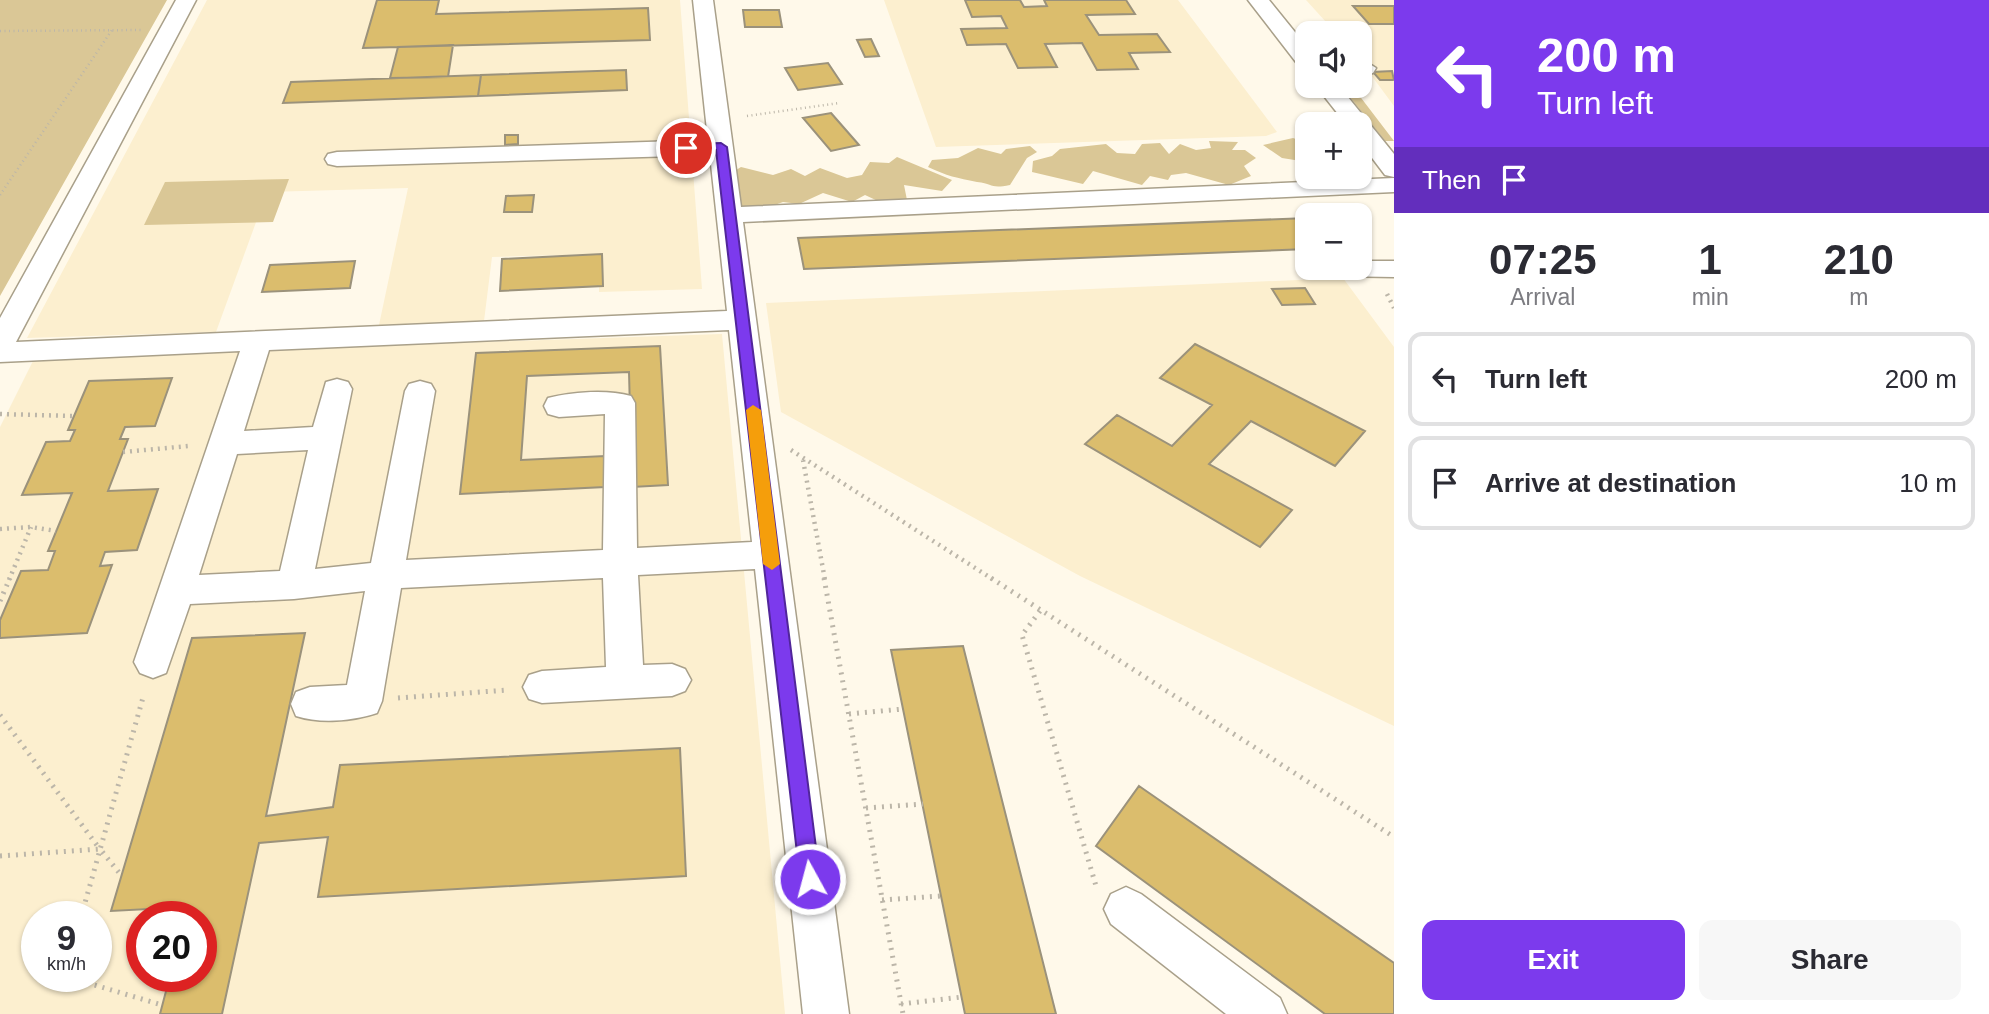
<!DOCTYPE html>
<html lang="en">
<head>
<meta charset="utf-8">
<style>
	:root { --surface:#fff; --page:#f7f7f7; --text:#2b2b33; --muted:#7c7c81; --line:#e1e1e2; --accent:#7c3aed }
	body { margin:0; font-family:Arial,sans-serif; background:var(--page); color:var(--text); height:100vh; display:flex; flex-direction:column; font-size:26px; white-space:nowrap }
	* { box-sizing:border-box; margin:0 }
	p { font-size:23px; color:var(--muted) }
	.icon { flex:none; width:38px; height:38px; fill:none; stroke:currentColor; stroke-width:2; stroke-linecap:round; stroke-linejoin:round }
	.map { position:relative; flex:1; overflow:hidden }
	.panel { display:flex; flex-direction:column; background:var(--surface); width:595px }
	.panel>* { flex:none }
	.hud { background:#7c3aed; color:#fff; overflow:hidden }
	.controls { position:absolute; left:1295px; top:21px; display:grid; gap:14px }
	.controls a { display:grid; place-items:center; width:77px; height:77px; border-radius:14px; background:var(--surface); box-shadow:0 2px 5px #0004; font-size:35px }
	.speed { position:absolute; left:21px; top:901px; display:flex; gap:14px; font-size:35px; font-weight:700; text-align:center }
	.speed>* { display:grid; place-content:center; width:91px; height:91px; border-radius:50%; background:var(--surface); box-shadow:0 2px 5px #0004; line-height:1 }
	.speed small { font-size:18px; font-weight:400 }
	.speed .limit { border:10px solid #d22; background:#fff; color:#111 }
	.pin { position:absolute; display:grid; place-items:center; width:60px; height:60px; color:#fff; margin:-30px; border:4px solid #fff; border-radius:50%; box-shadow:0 2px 7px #0007 }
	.me { position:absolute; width:77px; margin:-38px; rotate:353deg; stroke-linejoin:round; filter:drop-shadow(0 0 5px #0008) }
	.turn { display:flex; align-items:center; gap:24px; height:147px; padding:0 28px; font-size:32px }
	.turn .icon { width:91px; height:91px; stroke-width:2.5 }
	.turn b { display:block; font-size:49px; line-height:60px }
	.then { display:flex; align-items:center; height:66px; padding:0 28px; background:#0003; gap:14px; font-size:26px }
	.eta { display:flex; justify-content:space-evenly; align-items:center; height:119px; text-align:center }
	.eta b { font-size:42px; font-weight:700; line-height:49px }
	.cta { display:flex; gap:14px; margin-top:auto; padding:14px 28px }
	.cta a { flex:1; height:80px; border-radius:14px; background:var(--accent); color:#fff; font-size:28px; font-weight:700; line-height:80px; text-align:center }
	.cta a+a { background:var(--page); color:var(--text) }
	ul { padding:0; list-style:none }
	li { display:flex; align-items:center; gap:21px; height:94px; margin:0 14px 10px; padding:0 14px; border:4px solid var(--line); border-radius:14px }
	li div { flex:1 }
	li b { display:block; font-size:26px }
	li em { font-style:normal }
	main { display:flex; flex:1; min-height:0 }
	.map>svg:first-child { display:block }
	.built { fill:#fcefcf; fill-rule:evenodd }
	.green { fill:#dac796 }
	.building { fill:#dbbd6d; stroke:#9b927b; stroke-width:2 }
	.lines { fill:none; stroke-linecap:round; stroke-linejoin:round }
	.minor-casing { stroke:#a9a08a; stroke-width:3 }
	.path-far2 { stroke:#bcb6a9; stroke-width:2.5; stroke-dasharray:1 3.5; stroke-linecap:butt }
	.path-far1 { stroke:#bcb6a9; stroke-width:4.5; stroke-dasharray:2 5; stroke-linecap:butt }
	.path { stroke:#bcb6a9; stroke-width:5; stroke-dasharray:2 6; stroke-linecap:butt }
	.minor { fill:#fff; fill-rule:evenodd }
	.route { fill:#7c3aed; stroke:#51269a; stroke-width:2 }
	.slow { fill:#f59e0b }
</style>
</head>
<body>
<main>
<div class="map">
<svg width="1394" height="1014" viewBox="0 0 1394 1014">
	<rect width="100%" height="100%" fill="#fff9ea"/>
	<path class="built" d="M207,0H680L702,289L599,292V254L492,257L484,321L379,325L408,188L267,192L216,332L27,338Z
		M884,0H1178L1277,132L1266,136L936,147Z
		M1306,0H1394V106L1360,60V33H1336Z
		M1343,278L1394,347V726L1080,576L781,412L766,303Z
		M722,334L785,1014H0V427L35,357ZM37,917H96V976H37ZM142,917H201V976H142Z"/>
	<path class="green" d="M0,0H167L0,296Z
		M1341,86H1352L1394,141H1385Z
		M1293,138L1307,143V162L1282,158L1263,145Z
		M1209,141L1238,142L1232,150H1245L1256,158L1244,166L1251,176L1229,185L1186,173L1171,175L1168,180L1150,176L1142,185L1093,171L1083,184L1032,172L1033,161L1052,156L1060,149L1106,144L1117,153L1135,154L1142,144L1160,143L1169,154L1180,144L1196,150L1211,148Z
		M1030,146L1037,152L1027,158L1010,185C990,189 994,184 977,182C957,178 947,176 928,167L932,160L958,158L978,148L1001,154L1006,149Z
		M897,157L952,180L942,191L904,185L907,200L880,202L865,195L852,202L823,193L799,204L783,202L766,208L738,209L728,175L741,167L773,175L791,169L805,176L820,168L847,178L862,175L870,162L889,163Z
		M289,179L273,222L144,225L165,182Z"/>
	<path class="building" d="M377,0H439L436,14L648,8L650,40L363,48Z
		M965,0H1020L1024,7L1047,6L1044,0H1126L1135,14L1086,15L1099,35L1157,34L1170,52L1129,53L1138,69L1097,70L1082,43L1045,44L1057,67L1018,68L1006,44L967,45L961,29L1007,28L1001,16L972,17Z
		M1353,6H1394V24H1369Z
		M743,10H779L782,27H745Z
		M871,39L879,56L865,57L857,40Z
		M453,45L448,77L390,78L398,47Z
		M828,63L842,84L798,90L785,68Z
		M626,70L627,90L478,96L481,75Z
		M1392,71L1394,80H1380L1373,72Z
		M481,75L478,96L283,103L291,82Z
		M831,113L859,145L831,151L803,118Z
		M505,135H518V144L505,145Z
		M534,195L532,212H504L506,196Z
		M1307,218V249L804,269L798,238Z
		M602,254L603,286L500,291L502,259Z
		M355,261L350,288L262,292L270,265Z
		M1305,288L1315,304L1282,305L1272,289Z
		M1195,344L1365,431L1335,466L1251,421L1209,464L1292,510L1260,547L1085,444L1117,415L1172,446L1212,405L1160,378Z
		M660,346L668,485L632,487L629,372L527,376L521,460L605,456V487L460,494L476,353Z
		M172,378L155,426L125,427L120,439H128L108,491L158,489L137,550L105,552L100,566L112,565L87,633L0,638V620L21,571L48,570L55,551H48L72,493L22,495L46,442L70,441L75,430H68L89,381Z
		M305,633L266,816L333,807L340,765L680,748L686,876L318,897L328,837L259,843L222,1014H160L170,976H201V917H185L187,907L111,911L192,638Z
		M963,646L1056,1014H965L891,650Z
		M1139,786L1394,963V1014H1325L1096,846Z"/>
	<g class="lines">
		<g class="minor-casing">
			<path id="minor" d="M176,0H196L16,342L727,311L710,155L337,166L328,164L325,159L328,154L337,152L708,140L693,0H713L741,207L1394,178V192L743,222L849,1014H803L755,569L638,575L643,665L672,664L685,669L691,680L685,691L672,696L542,703L529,699L523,687L529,675L542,671L606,667L603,578L401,588L382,701L377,713C353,721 320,724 296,716L291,704L296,692L310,687L347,685L365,591L294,599L190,604L166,673L153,678L140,673L134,662L240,351L0,362V318ZM729,330L752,542L637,548L635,403L631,396C607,389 571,392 548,398L544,406L548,414L559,417L605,414L603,550L406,560L435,391L431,384L420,381L409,384L405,391L371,563L315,569L352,389L348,382L337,379L326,382L313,427L244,431L269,350ZM308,450L280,571L199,575L237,454Z
				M1248,0H1269L1307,47V67L1299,66Z
				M1365,61L1376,68L1373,73L1360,76V62Z
				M1316,86H1339L1394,154V177L1385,175L1360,142V124H1346Z
				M1360,261H1394V277L1334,276L1330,270L1360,268Z
				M1126,887L1141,894L1280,998L1287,1014H1226L1111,924L1104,909L1111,894Z"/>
		</g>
		<path class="path-far2" d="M0,31L141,30
			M747,116L839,103
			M0,195L112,30"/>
		<path class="path-far1" d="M1387,294L1394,308
			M0,414L74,416
			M791,450L994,580
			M123,452L189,446
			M803,460L825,580
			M0,529L31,527L56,531
			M9,580L31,527"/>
		<path class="path" d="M824,578L903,1014
			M991,578L1394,837
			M0,601L10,578
			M1040,611L1022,635L1096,886
			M398,698L508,690
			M849,714L903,709
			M0,715L99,848
			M866,808L923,804
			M0,856L100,849L121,875
			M882,900L941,896
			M81,917L144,694
			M64,976L162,1005
			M901,1004L962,997"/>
		<use href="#minor" class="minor"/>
	</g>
	<path class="route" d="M721,143L727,147L820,879L817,886L810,889L803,886L800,879L716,150L686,151L680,148L686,144Z"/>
	<path class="slow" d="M753,405L761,410L780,564L772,570L763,564L746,410Z"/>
</svg>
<div class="controls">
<a><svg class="icon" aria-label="sound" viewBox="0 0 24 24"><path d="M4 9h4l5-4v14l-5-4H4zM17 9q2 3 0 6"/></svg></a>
<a>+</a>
<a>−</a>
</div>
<div class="speed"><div>9<small>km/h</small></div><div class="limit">20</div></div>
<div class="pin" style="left:686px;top:148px;background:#d93025"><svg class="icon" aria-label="arrive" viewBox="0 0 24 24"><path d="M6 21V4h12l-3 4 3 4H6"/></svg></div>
<svg class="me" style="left:810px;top:879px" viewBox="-20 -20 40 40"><circle r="17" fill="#7c3aed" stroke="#fff" stroke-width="3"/><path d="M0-11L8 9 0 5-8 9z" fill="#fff"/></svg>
</div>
<section class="panel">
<div class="hud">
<div class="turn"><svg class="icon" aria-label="left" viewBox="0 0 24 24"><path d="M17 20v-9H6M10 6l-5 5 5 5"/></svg><div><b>200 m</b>Turn left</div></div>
<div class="then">Then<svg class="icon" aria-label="arrive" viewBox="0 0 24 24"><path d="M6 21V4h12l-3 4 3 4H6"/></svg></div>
</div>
<div class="eta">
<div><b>07:25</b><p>Arrival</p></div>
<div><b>1</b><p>min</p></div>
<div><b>210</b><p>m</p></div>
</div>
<ul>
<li><svg class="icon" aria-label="left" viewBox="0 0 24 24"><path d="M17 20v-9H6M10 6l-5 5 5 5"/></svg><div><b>Turn left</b></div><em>200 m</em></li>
<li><svg class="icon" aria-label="arrive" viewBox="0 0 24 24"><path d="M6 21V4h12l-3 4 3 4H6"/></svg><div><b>Arrive at destination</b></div><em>10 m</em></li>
</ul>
<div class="cta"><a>Exit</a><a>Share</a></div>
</section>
</main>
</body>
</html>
